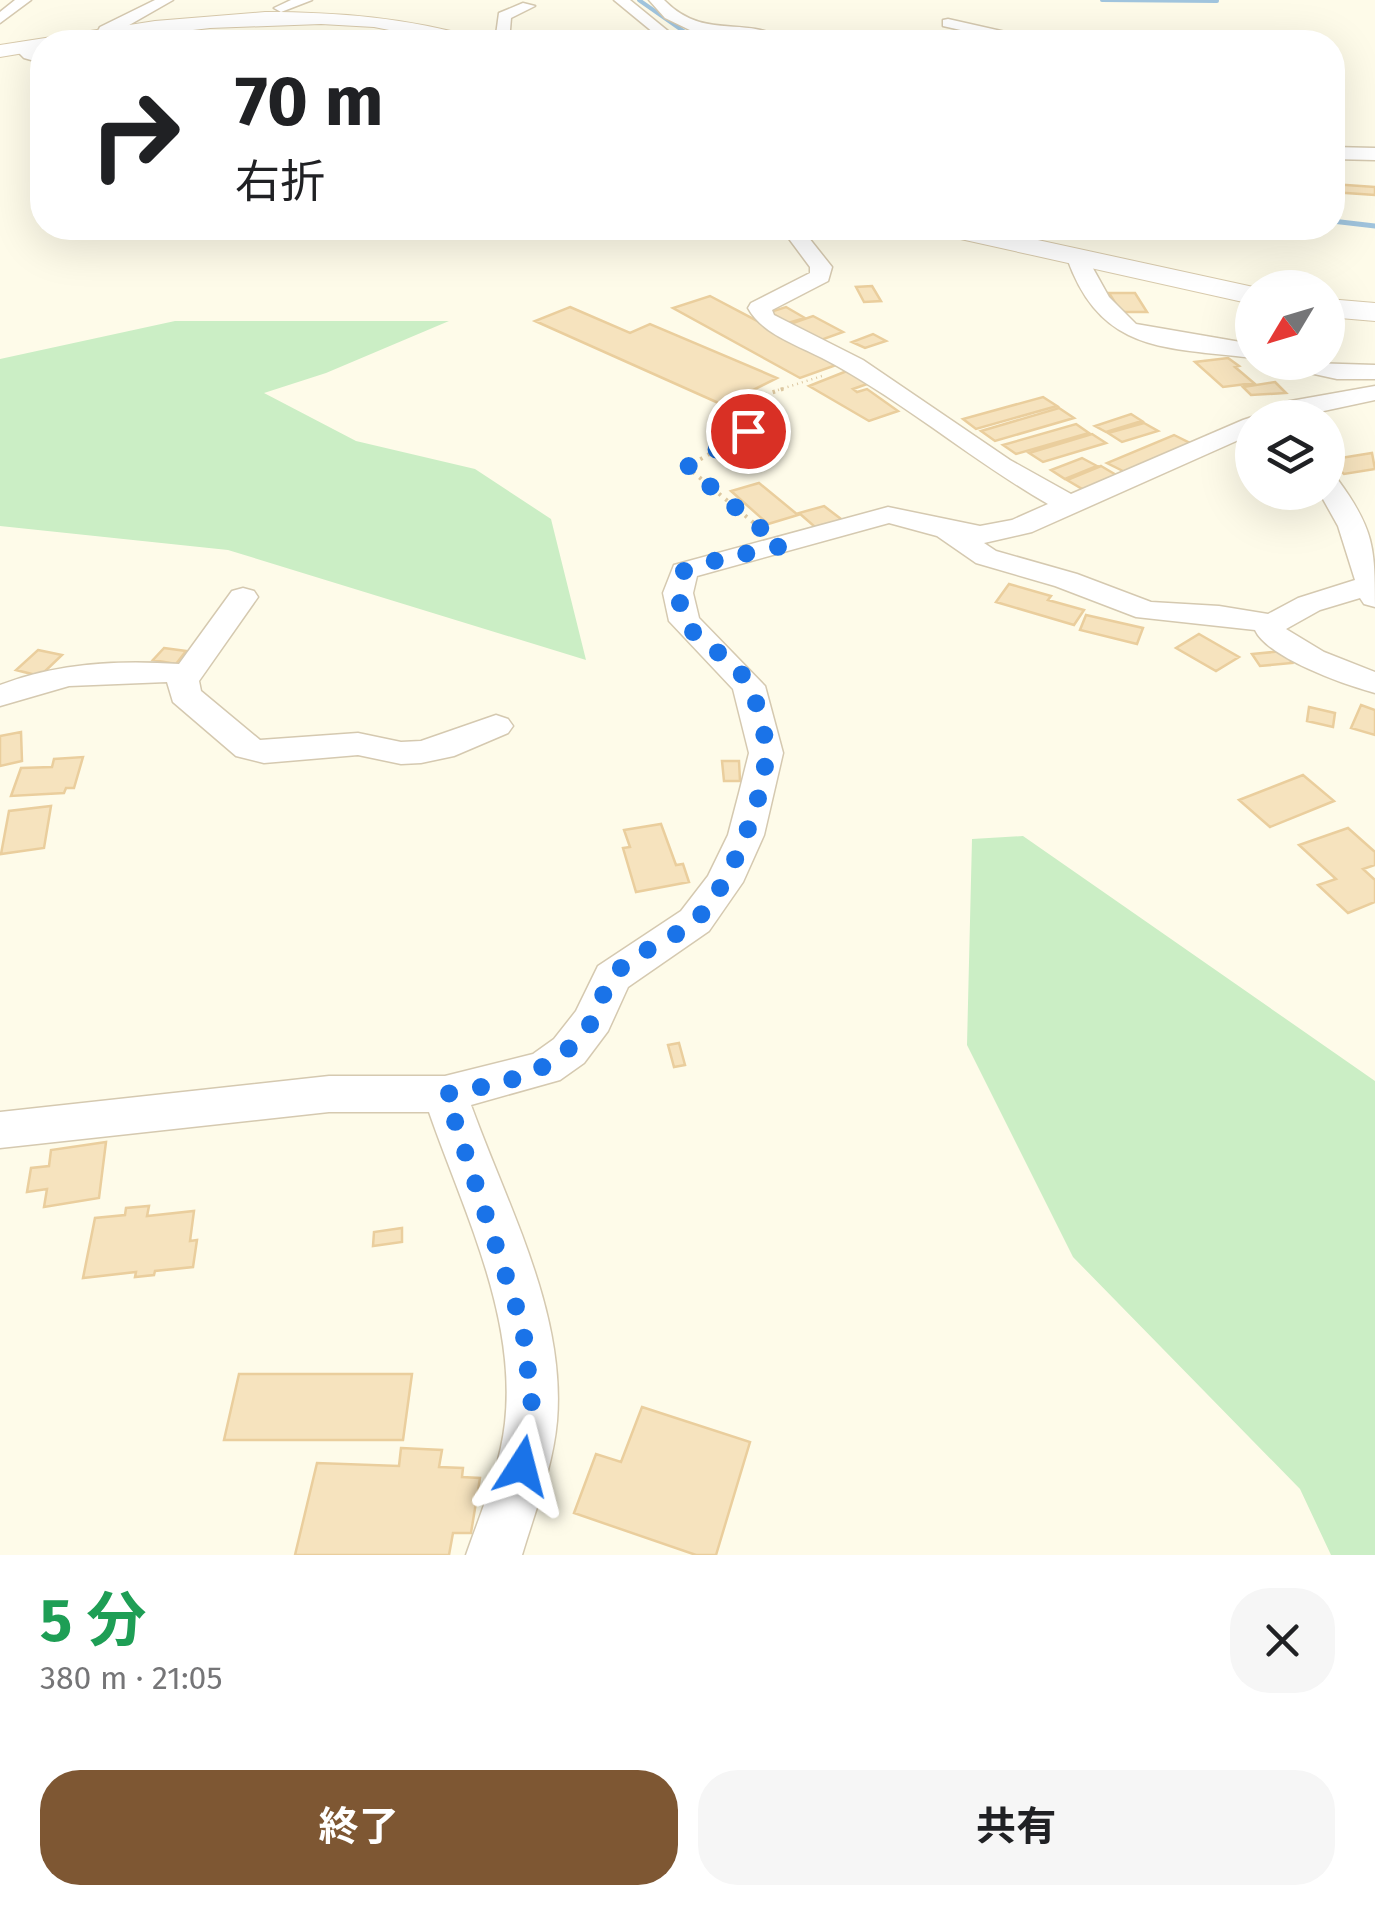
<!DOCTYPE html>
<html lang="ja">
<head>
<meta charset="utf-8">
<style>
	:root { --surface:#fff; --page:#f6f6f6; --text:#202124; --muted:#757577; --accent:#7e5733 }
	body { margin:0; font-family:"Fira Sans","Noto Sans JP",sans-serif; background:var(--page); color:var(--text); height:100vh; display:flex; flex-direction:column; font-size:38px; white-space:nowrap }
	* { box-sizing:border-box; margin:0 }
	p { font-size:32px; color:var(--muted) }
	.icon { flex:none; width:55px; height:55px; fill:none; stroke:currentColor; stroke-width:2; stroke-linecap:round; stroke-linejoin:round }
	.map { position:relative; height:1555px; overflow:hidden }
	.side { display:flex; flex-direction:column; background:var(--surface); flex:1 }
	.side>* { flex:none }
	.banner { position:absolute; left:30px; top:30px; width:1315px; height:210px; border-radius:40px; box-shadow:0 10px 40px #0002; background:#fff; color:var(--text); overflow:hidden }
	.needle { width:65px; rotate:232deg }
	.controls { position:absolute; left:1235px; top:270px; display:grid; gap:20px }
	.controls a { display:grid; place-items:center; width:110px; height:110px; border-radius:50%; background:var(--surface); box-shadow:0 10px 40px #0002; font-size:50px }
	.pin { position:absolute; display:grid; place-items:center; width:85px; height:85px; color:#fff; margin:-42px; border:5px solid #fff; border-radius:50%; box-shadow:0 2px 10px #0007 }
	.me { position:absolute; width:110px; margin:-55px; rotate:9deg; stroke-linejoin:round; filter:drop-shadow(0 0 8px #0008) }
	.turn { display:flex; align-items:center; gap:35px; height:210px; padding:0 40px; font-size:45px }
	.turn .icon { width:130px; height:130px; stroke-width:2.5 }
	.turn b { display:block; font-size:70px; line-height:85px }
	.round { display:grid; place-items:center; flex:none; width:105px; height:105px; border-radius:40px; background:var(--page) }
	.head { display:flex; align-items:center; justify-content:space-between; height:170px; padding:0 40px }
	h1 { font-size:60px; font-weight:700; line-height:75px; color:#1e9e55 }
	.action { display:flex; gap:20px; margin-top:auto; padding:20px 40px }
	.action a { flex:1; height:115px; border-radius:40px; background:var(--accent); color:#fff; font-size:40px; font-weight:700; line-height:115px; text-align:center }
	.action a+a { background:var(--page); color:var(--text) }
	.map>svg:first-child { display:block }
	.green { fill:#cbeec5 }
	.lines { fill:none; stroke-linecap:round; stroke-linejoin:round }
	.stream-far1 { stroke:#a0c4dd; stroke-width:4 }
	.stream { stroke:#a0c4dd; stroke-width:5 }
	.building { fill:#f6e3be; stroke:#eace9d; stroke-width:2.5 }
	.street-casing { stroke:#d5c9b0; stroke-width:3 }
	.secondary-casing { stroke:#d8caac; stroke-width:2 }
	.path-far1 { stroke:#dcc7a0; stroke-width:2.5; stroke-dasharray:1 4; stroke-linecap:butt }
	.path { stroke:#dcc7a0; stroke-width:4; stroke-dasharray:2.5 6; stroke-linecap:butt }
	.street { fill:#fff; fill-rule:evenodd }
	.secondary { fill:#fff; fill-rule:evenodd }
	.route { stroke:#1a73e8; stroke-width:18; stroke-dasharray:0 32.4 }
</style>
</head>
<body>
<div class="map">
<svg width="1375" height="1555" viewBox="0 0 1375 1555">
	<rect width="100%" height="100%" fill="#fefbe9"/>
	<path class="green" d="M175,321H449L326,373L264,393L356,441L475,469L551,519L586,660L228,550L0,526V359Z
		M1023,836L1375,1081V1555H1331L1300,1489L1073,1257L967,1045L972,839Z"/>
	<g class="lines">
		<path class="stream-far1" d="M639,0L699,42
			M1102,0L1217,1"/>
		<path class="stream" d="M1332,221L1375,226"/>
	</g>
	<path class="building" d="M1332,184L1375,187V195L1332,192Z
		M872,286L881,301L864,302L856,287Z
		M1109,293H1135L1147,312H1121Z
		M710,296L839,364L800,378L673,308Z
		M570,307L630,333L650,324L777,378L723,405L535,321Z
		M786,307L805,318L788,323L770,312Z
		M813,316L843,332L821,340L790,324Z
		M873,334L886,341L865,348L852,342Z
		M1228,358L1239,366L1235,367L1254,383L1223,387L1195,362Z
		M852,369L873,382L853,389L857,392L867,389L898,411L869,421L809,386Z
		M1275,382L1286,393L1251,395L1243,387Z
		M1043,397L1057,406L976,429L963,419Z
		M1059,408L1074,418L995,441L981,431Z
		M1131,414L1142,421L1106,432L1095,426Z
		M1144,423L1158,431L1122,442L1108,433Z
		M1076,424L1089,433L1016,454L1003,445Z
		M1092,434L1106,443L1043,462L1029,453Z
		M1174,435L1192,444L1125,472L1107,463Z
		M1372,453L1375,469L1344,474L1328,460Z
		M1082,458L1097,466L1065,479L1051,470Z
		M1101,466L1118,476L1084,490L1067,480Z
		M759,483L798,515L768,524L731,491Z
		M824,506L845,522L815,527L799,513Z
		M1009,584L1051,596L1048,600L1084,610L1074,625L996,602Z
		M1086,615L1143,628L1137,644L1080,630Z
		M1199,634L1239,657L1216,671L1176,648Z
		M164,648L186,651L176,664L153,660Z
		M38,650L62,655L40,676L16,670Z
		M1284,651L1292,663L1260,666L1252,654Z
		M1361,705L1375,710V735L1351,728Z
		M1309,707L1335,713L1333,727L1307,721Z
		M21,732L22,761L0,766V736Z
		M83,757L74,788H66L64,793L11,796L21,768L52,767L54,759Z
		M722,761H739L740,781H724Z
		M1303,775L1334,801L1270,827L1239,800Z
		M51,806L44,848L1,854L9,811Z
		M661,824L676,865L683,864L689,882L636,892L623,848L630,847L624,830Z
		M1348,828L1375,852V865L1363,869L1375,880V902L1348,913L1318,885L1336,879L1299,845Z
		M679,1043L685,1065L674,1067L668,1045Z
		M106,1142L99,1198L44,1207L47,1189L27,1192L31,1168L49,1166L51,1150Z
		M149,1206L147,1216L194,1211L190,1241L197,1240L193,1267L155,1271L154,1275L135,1277L136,1272L83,1278L95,1218L125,1215L126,1208Z
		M402,1228V1242L373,1246L374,1232Z
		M239,1374H412L403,1440H224Z
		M642,1407L750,1442L716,1555H696L574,1513L596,1454L621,1462Z
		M401,1448L442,1450L439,1467L463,1468L462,1477L480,1478L471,1533H453L449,1555H295L317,1463L399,1466Z"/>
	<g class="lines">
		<g class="street-casing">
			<path id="street" d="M15,0H31L0,23V12Z
				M155,0H173L110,36L97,33L100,27Z
				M291,0H312L281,12L274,8Z
				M614,0H630L679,40L665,42Z
				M649,0H664C706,43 748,13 787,42L694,32L665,18Z
				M523,3L535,6L511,18L509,42H495L499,13Z
				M948,19L1037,39L1040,42H1014L943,26V20Z
				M16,45H28L42,53V63L24,58L14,48Z
				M1332,147L1375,148V160L1332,159Z
				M68,228H156C139,242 85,242 68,228Z
				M781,228H801L832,267L828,281L772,310L774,315L863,360L1010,460L1071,494L1243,420L1252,417L1253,418L1252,434L1032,532L984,543L996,551L1077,574L1151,602L1219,606L1268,614L1298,598L1355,580L1338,526L1319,492H1328V478L1338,480C1374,529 1375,548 1375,607L1364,604L1360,598L1320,610L1286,629L1324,652L1375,672V693C1345,685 1268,658 1255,630L1136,617L1055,586L976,563L937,536L889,523L697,576L693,593L699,618L765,686L783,753L764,835L743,882L709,931L628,987L608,1031L584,1063L560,1080L471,1105C507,1205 566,1312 557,1421C553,1467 535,1511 522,1555H466C481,1512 500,1468 505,1423C517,1316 463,1210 429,1112H329L0,1148V1112L329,1076H445L533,1054L554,1039L576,1011L598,966L681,911L708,876L728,835L739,793L749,753L733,689L669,621L663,593L674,565L888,507L980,526L1012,520L1048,504C971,460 901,399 822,358C797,345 762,334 748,308L751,303L810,273V267Z
				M1078,252L1085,254L1109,297L1136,324L1252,344V358C1166,347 1101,354 1067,258Z
				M1278,362L1375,365V379H1337L1282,367Z
				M1375,386V400L1291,418H1256L1285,402Z
				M243,588L254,591L258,597L199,681L201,691L260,740L358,733L401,742L421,741L496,715L508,719L513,726L508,733L454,756L421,763L401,764L358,755L264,763L236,756L173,702L167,682L69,686L0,706V685C57,663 118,660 179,664L232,591Z"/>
		</g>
		<g class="secondary-casing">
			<path id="secondary" d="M265,12C339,12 407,18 478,38L482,42H450L374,27L321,24L210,28L90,42H42V50L0,57V45L155,21Z
				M933,228H983L1258,288H1252V304L947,236Z
				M1328,299L1375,303V321L1328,317Z"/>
		</g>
		<path class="path-far1" d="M778,390L822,376"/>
		<path class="path" d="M760,528L687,467L749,431L717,410L786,388"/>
		<use href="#street" class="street"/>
		<use href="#secondary" class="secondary"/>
	</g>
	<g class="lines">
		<path class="route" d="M522,1466L532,1406L523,1328L446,1094C506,1082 553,1077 591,1023C600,1009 603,988 614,975C633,953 667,942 690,925C726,898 765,798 766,754C767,736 757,703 750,687C725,639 663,644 684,571L720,559L782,546L687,467L748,431"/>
	</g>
</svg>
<div class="controls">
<a><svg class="needle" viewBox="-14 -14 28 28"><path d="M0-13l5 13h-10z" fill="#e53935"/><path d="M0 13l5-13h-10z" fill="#757577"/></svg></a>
<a><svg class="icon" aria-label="layers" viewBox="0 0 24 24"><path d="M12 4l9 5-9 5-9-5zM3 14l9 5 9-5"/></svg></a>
</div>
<div class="pin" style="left:748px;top:431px;background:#d93025"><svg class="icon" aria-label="arrive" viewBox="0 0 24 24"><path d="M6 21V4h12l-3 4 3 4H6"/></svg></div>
<svg class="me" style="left:522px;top:1466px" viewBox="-20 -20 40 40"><path d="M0-17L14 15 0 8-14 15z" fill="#1a73e8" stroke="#fff" stroke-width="4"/></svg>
<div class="banner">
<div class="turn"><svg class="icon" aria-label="right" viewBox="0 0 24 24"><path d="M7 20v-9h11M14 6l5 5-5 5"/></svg><div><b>70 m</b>右折</div></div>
</div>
</div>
<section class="side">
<div class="head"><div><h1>5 分</h1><p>380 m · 21:05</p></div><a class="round"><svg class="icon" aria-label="close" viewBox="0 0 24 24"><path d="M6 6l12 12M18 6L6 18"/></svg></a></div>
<div class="action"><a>終了</a><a>共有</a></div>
</section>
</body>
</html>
